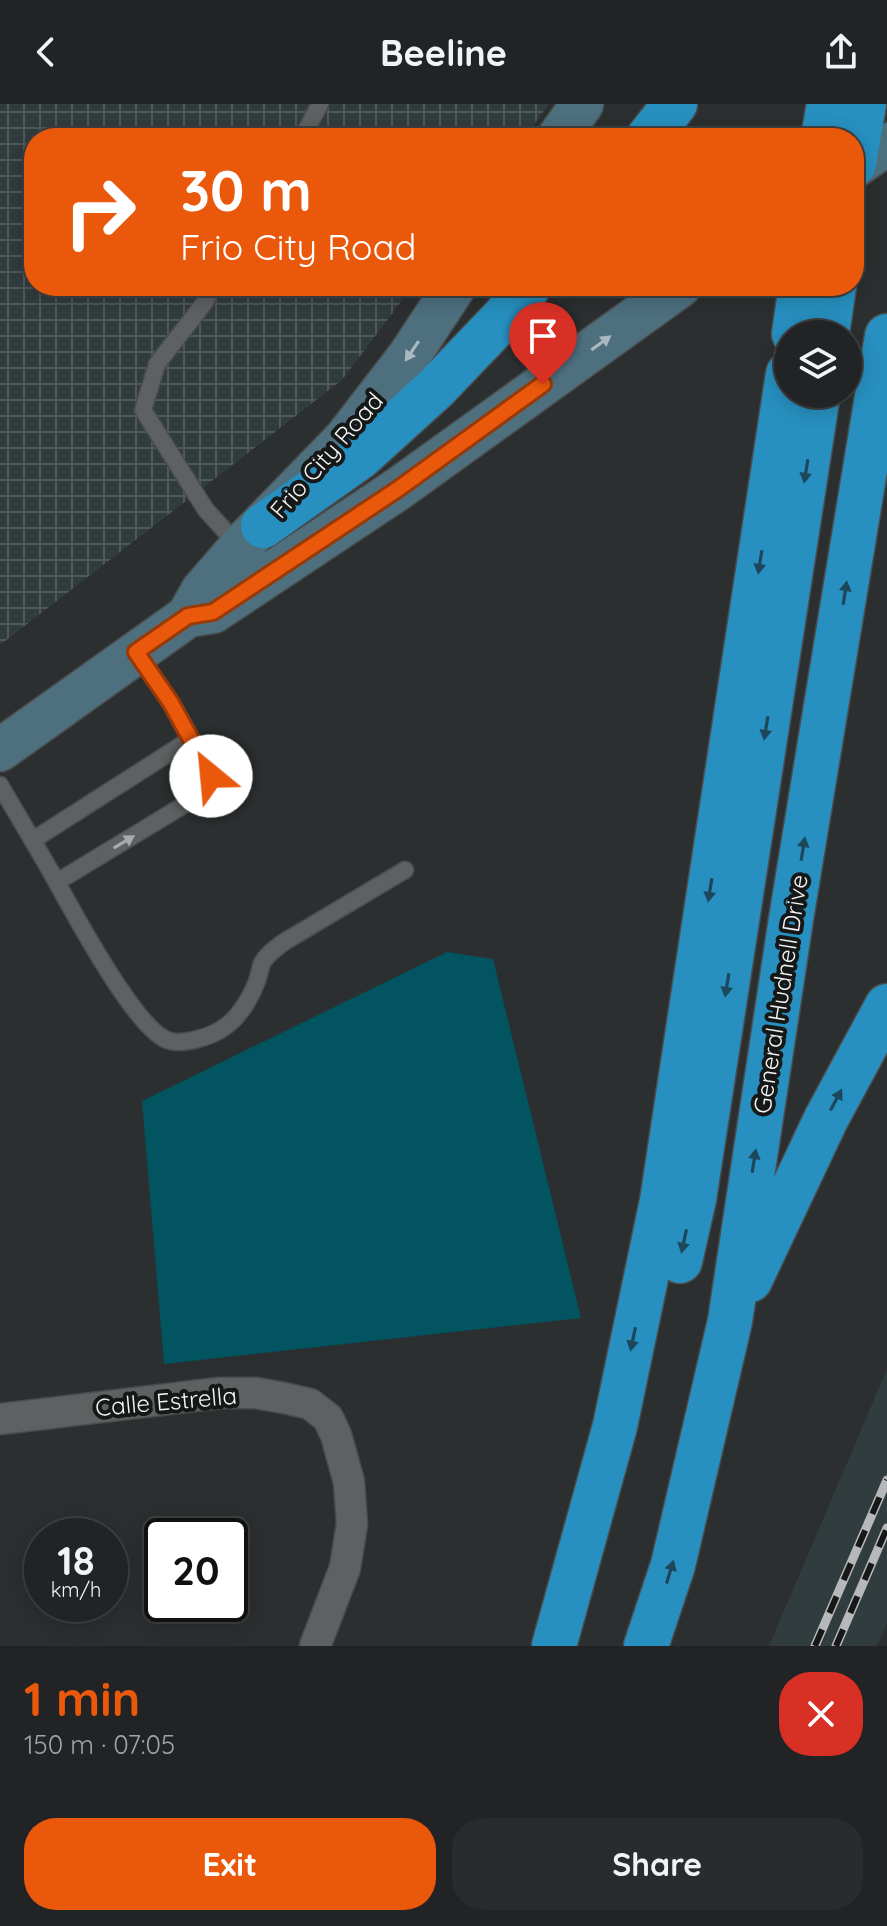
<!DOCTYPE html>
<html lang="en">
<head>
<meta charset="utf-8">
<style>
	:root { --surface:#212324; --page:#292b2c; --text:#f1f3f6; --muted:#a2a4a6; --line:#3e4041; --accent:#ea580c }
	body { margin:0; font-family:Quicksand,sans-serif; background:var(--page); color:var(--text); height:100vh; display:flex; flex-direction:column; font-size:30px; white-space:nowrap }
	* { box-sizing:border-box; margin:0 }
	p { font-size:26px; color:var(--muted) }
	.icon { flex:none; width:44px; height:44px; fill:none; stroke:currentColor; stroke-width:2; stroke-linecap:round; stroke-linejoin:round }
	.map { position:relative; height:1542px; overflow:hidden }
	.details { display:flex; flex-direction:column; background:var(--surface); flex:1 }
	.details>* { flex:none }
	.hud { position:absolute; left:24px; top:24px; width:840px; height:168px; border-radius:32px; box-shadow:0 4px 20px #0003,0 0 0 2px var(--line); background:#ea580c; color:#fff; overflow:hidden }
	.fabs { position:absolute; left:774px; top:216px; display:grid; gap:16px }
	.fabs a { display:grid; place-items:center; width:88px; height:88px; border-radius:50%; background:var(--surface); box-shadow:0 4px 20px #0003,0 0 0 2px var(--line); font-size:40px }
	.speed { position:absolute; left:24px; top:1414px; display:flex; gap:16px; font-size:40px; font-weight:700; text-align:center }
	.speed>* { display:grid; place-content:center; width:104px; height:104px; border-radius:50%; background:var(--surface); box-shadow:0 4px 20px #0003,0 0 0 2px var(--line); line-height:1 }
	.speed small { font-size:20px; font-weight:400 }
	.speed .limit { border:4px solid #111; border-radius:12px; background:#fff; color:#111 }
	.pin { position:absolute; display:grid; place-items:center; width:68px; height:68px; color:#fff; margin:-82px -34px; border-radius:50% 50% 50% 0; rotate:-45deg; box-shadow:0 0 8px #0007 }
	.pin .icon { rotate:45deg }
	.me { position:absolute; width:88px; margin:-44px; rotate:332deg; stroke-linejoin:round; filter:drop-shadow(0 0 6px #0008) }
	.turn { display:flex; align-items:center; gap:28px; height:168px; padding:0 24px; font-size:36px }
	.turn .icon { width:104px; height:104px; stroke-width:2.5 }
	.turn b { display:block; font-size:56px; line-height:68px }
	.round { display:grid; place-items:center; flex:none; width:84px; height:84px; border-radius:32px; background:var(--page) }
	.head { display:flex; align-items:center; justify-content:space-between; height:136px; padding:0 24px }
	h1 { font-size:48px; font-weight:700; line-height:60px; color:var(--accent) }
	.action { display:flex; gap:16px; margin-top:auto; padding:16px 24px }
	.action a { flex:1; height:92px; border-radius:32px; background:var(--accent); color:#fff; font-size:32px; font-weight:700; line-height:92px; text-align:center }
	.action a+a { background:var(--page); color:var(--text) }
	header { display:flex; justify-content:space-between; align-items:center; height:104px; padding:0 24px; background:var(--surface); font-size:36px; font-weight:700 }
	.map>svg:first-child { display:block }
	.built { fill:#313c3e }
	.industrial { fill:url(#industrial-grid) }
	.green { fill:#015460 }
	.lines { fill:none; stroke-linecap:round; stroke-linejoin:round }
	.service-casing { stroke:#4a4c4d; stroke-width:19 }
	.minor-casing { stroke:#4a4c4d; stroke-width:33 }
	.secondary-casing { stroke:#4a4c4d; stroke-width:45 }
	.motorway-casing { stroke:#4a4c4d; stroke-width:47 }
	.service { stroke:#5d6161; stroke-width:16 }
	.minor { stroke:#5d6161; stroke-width:30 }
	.secondary { stroke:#4d6f7e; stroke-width:42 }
	.motorway { stroke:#2790c0; stroke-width:44 }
	.rail-casing { stroke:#b6b8b9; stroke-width:9 }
	.rail { stroke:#161717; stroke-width:6; stroke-dasharray:18; stroke-linecap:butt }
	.oneway { fill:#a8b9c0 }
	.oneway2 { fill:#1d475b }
	.oneway3 { fill:#a8abac }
	.route-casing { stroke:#983908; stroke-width:20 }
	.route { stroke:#ea580c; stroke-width:14 }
	.labels { text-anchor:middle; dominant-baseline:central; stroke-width:8; stroke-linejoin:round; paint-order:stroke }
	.street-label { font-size:24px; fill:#f3f5f6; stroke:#161717 }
</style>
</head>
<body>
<header><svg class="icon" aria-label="back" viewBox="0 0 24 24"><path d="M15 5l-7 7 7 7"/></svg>Beeline<svg class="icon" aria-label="share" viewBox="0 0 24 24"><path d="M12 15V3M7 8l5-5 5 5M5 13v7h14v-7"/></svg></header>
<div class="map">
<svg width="887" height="1542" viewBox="0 0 887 1542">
	<defs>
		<pattern id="industrial-grid" width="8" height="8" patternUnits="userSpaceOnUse" patternTransform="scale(2)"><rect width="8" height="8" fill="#313c3e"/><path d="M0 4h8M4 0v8" fill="none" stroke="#4f595a"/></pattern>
	</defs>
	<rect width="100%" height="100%" fill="#2c2f30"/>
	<path class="built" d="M887,1265V1519L877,1542H769Z"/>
	<path class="industrial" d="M0,0H549L524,34H34V182H413L342,276L0,541Z"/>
	<path class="green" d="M447,848L493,855L581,1214L164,1260L142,997Z"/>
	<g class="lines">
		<g class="service-casing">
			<path id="service" d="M302,34L320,0
				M213,182L205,198L157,260L143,306L206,406L239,442
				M0,681L57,778L207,687L211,680L209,666L171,599L138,550
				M33,736L191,635
				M52,770C72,805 133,922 167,936C182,942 214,932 226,922C240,912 251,893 257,877C259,871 260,865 262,859C267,850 276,844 284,838L405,766"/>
		</g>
		<g class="minor-casing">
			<path id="minor" d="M0,1315L219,1289H256L284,1294L310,1300L328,1314L336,1331L349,1378L352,1420L345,1464L315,1542"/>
		</g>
		<g class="secondary-casing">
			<path id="secondary" d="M558,34L582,0
				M854,63L887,40
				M188,512L213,508L398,385L680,182
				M0,646L188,512L202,487L240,443L345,335L409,252L455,182"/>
		</g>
		<g class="motorway-casing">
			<path id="motorway" d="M648,34L675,0
				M823,34L829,0
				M854,60L864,0
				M794,230L801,182
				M827,230L834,182
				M263,422L360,353L436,284L505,212L529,182
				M680,1157L694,1095L818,290
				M750,1176L826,1015L887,902
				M554,1542L615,1322L662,1097L788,270
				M646,1542L673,1461L730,1217L791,815L887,232"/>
		</g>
		<use href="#service" class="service"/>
		<use href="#minor" class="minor"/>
		<use href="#secondary" class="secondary"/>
		<use href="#motorway" class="motorway"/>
		<g class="rail-casing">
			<path id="rail" d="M815,1542L887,1376
				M836,1542L887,1424"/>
		</g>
		<use href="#rail" class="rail"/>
	</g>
	<defs><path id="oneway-solid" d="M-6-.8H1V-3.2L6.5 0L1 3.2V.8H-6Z" transform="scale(2)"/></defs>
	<g class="oneway">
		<use href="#oneway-solid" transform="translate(601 239) rotate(-36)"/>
		<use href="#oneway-solid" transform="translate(412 247) rotate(124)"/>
	</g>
	<g class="oneway2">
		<use href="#oneway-solid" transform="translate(806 367) rotate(99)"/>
		<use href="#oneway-solid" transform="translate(760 458) rotate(99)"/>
		<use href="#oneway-solid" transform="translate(845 489) rotate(-81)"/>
		<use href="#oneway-solid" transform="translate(766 624) rotate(99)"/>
		<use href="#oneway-solid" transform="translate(803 745) rotate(-81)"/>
		<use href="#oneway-solid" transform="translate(710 786) rotate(99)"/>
		<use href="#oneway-solid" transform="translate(727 881) rotate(99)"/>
		<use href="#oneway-solid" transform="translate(836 996) rotate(-62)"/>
		<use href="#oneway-solid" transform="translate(754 1057) rotate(-81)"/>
		<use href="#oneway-solid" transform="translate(684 1137) rotate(102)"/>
		<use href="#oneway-solid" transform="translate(633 1235) rotate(102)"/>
		<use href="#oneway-solid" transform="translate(670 1468) rotate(-73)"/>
	</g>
	<use class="oneway3" href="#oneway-solid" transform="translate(124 738) rotate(-31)"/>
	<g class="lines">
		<g class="route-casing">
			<path id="route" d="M211,672L171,599L136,548L188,512L213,508L398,385L543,280"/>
		</g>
		<use href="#route" class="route"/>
	</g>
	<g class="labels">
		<g class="street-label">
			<text transform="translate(326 351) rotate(-49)">Frio City Road</text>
			<text transform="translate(780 890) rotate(-81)">General Hudnell Drive</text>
			<text transform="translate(166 1297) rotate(-5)">Calle Estrella</text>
		</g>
	</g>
</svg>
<div class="fabs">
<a><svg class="icon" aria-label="layers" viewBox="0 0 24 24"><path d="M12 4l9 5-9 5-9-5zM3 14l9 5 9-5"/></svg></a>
</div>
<div class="speed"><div>18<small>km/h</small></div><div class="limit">20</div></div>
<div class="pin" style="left:543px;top:280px;background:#d93025"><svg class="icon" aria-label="arrive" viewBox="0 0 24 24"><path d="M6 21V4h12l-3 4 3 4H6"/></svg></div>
<svg class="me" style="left:211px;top:672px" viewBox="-20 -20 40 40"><circle r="19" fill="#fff"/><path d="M0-13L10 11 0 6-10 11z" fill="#ea580c"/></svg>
<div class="hud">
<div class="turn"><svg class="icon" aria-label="right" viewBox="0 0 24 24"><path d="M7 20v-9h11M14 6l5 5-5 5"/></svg><div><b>30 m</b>Frio City Road</div></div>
</div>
</div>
<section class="details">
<div class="head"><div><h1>1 min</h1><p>150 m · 07:05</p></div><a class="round" style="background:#d93025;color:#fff"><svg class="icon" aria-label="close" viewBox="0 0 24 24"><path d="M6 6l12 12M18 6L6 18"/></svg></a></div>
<div class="action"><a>Exit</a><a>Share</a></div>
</section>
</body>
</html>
